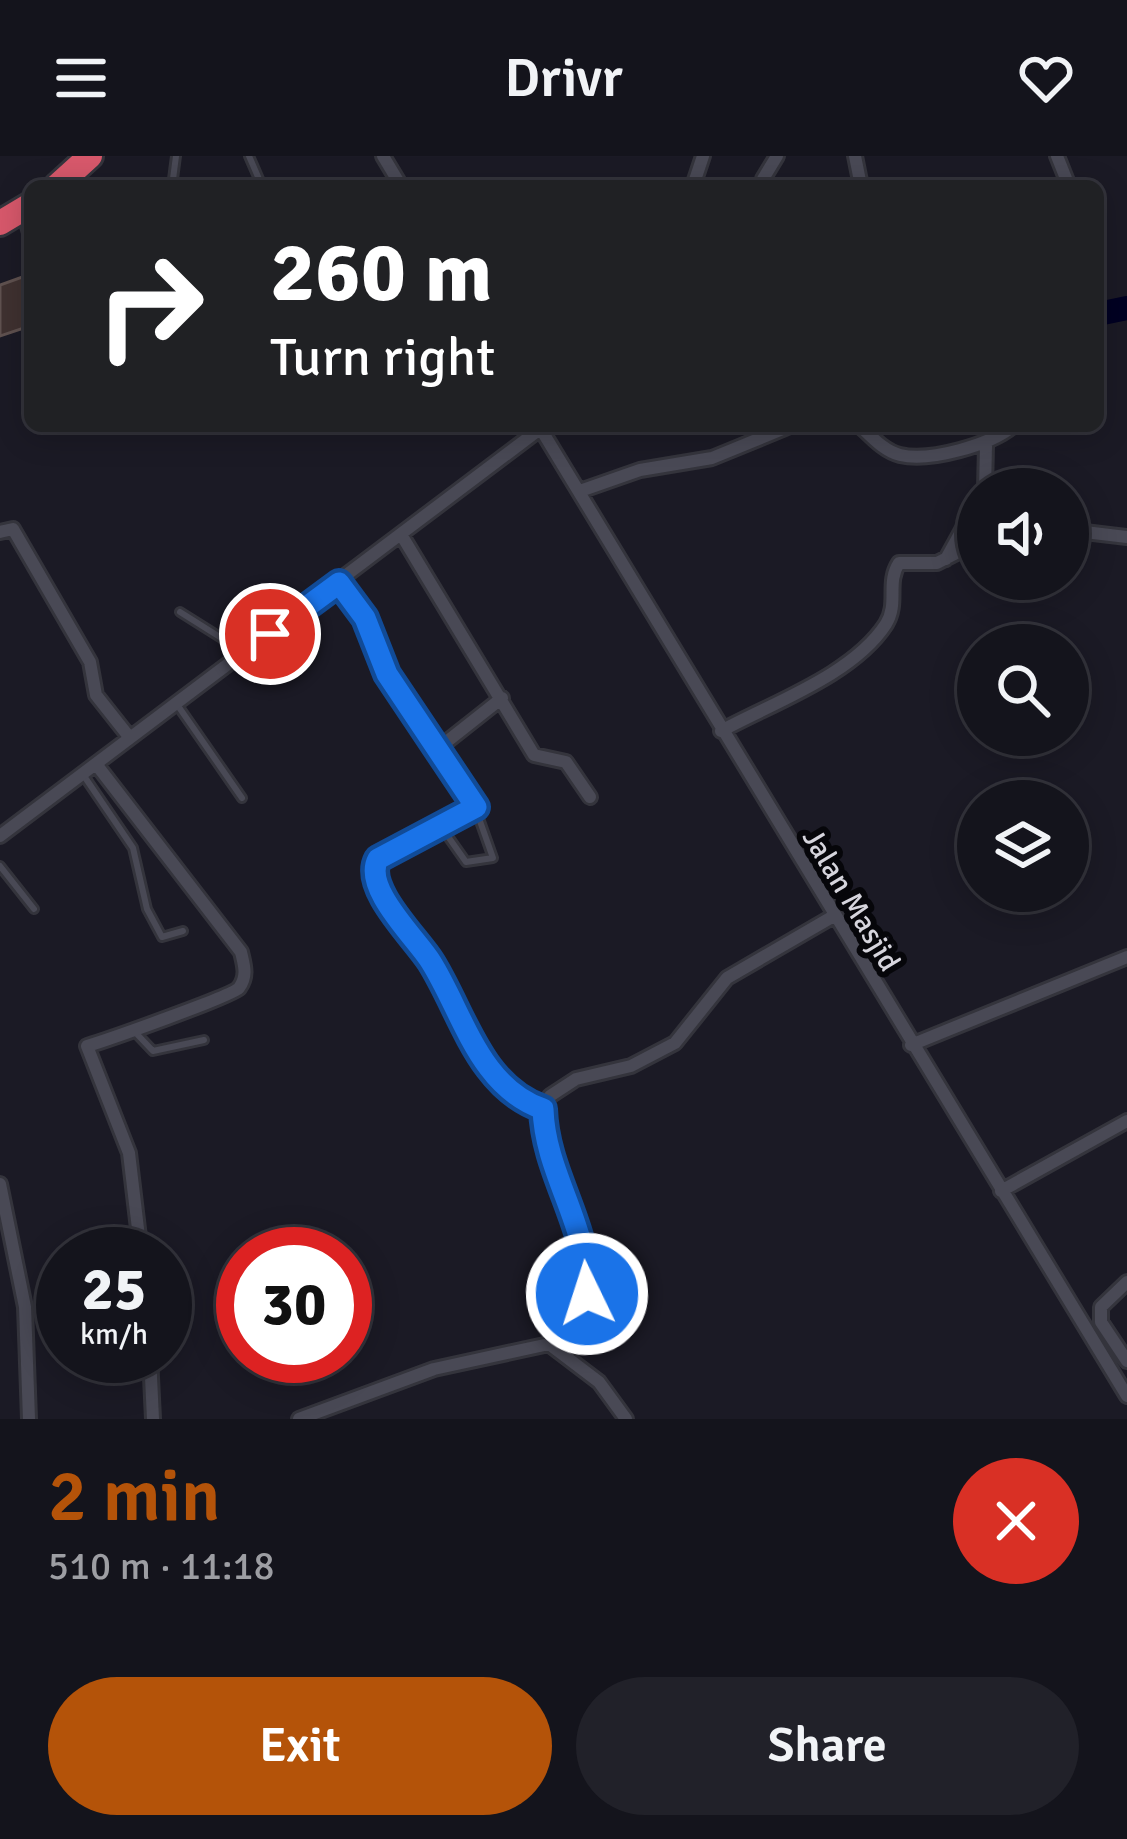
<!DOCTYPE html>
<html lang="en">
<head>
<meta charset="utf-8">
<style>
	:root { --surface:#14141c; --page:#212129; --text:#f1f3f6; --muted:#9d9ea3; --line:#33333b; --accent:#b45309 }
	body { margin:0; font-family:Signika,sans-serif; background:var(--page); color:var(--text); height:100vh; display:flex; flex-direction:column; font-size:45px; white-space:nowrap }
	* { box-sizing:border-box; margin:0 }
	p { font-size:39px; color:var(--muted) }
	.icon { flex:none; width:66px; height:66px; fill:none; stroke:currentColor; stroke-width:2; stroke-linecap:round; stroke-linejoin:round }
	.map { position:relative; height:1263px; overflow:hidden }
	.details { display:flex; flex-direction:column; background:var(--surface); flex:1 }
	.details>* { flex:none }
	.banner { position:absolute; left:24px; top:24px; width:1080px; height:252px; border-radius:18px; box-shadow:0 6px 30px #0003,0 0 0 3px var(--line); background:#202124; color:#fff; overflow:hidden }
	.tools { position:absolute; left:957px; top:312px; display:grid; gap:24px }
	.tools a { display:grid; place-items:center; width:132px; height:132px; border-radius:50%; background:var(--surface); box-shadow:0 6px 30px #0003,0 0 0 3px var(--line); font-size:60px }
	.speed { position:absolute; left:36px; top:1071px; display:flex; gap:24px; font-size:60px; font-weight:700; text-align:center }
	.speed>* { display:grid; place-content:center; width:156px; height:156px; border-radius:50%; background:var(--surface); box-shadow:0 6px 30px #0003,0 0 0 3px var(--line); line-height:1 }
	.speed small { font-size:30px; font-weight:400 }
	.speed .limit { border:18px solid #d22; background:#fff; color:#111 }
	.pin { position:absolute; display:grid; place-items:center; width:102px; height:102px; color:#fff; margin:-51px; border:6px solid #fff; border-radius:50%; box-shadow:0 3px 12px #0007 }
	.me { position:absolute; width:132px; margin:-66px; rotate:356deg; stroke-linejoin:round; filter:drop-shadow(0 0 9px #0008) }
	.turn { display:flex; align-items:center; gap:42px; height:252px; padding:0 48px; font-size:54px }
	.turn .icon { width:156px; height:156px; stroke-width:2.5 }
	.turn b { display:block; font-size:84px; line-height:102px }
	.round { display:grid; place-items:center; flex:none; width:126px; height:126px; border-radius:63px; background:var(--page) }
	.overview { display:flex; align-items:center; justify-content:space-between; height:204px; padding:0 48px }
	h1 { font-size:72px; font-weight:600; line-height:90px; color:var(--accent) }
	.button { display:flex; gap:24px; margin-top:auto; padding:24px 48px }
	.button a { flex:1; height:138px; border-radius:72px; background:var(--accent); color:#fff; font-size:48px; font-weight:600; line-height:138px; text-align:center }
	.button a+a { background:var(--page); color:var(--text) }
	header { display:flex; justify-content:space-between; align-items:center; height:156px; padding:0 48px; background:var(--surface); font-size:54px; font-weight:600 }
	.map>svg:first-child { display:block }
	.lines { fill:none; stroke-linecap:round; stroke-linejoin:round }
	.river { stroke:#002; stroke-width:24 }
	.building { fill:#3f3130; stroke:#5f514f; stroke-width:3 }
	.lane-casing { stroke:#34343c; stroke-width:12 }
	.street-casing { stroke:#34343c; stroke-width:18 }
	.highway-casing { stroke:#34343c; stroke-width:30 }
	.lane { stroke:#494955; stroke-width:6 }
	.street { stroke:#494955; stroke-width:12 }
	.highway { stroke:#d7586b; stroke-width:24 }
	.route-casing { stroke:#114b97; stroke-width:30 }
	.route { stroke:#1a73e8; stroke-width:21 }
	.labels { text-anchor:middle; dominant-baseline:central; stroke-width:12; stroke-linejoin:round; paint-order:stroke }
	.street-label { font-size:30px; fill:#d6d5dd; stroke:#06060a }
</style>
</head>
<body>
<header><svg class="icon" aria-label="menu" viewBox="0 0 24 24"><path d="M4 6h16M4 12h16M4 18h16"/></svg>Drivr<svg class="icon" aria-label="heart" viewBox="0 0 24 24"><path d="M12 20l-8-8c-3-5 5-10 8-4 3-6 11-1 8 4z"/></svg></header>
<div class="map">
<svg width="1127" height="1263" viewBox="0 0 1127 1263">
	<rect width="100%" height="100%" fill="#1b1a25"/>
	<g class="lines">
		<path class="river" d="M1098,158L1127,152"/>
	</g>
	<path class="building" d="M25,120L30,170L0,180V129Z"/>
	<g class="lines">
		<g class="lane-casing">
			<path id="lane" d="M249,0L262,30
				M173,23L176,0
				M23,64L30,87
				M180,456L223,483L234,500
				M176,547L242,642
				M84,620L133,692L147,753L162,781L183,775
				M442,672L466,706L493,702L475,651
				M0,710L34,753
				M134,875L153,895L204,884"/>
		</g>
		<g class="street-casing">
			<path id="street" d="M383,0L401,30
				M855,0L861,30
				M1057,0L1069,30
				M763,23L777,0
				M693,30L703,0
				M539,270L1127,1240
				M860,270C872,281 884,295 900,299C930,306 990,289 1013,270
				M985,333L986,290
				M580,335L640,314L712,302L790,270
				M1068,374L1127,381
				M0,376L13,373L90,506L96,539L130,582
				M402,380L534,599L566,606L590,641
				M946,403L978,345
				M339,427L365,462L387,519L475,651L378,703C362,732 417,783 432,807C463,857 479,931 543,953
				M721,575C772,547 853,519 886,468C899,447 886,427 899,407H937L978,386
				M440,591L502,542
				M96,608L241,796C244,809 248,820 239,832C232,840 107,884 87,890L129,997L141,1098
				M0,680L540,273
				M911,889L1127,801
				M0,1028L25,1151L29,1263
				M1001,1035L1127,965
				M1127,1126L1101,1151V1166L1127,1205
				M549,1188L599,1226L626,1263
				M150,1200L153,1263
				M299,1263L434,1213L549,1188L564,1175L587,1138L588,1118L576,1060L543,977V953L550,940L576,923L631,910L675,887L727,822L832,761"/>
		</g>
		<g class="highway-casing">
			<path id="highway" d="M57,30L90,0
				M0,67L30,49"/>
		</g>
		<use href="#lane" class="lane"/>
		<use href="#street" class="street"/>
		<use href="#highway" class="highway"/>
	</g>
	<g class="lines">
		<g class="route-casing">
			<path id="route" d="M270,478L339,427L365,462L387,518L476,651L378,703C362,732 417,783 431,806C463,857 479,931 543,953C545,1019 590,1070 587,1138"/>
		</g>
		<use href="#route" class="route"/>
	</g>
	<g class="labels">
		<g class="street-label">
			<text transform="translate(851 744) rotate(59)">Jalan Masjid</text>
		</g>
	</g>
</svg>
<div class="tools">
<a><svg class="icon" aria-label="sound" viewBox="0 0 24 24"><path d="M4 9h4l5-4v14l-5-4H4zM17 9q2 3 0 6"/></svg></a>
<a><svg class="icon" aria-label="search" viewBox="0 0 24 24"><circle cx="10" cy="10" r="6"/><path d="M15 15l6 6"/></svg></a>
<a><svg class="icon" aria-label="layers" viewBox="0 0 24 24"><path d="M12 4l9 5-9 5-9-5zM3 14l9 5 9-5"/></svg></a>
</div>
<div class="speed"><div>25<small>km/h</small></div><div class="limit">30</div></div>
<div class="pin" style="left:270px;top:478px;background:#d93025"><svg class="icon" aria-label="arrive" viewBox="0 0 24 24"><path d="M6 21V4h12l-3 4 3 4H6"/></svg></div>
<svg class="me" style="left:587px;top:1138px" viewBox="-20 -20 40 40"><circle r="17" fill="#1a73e8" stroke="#fff" stroke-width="3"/><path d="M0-11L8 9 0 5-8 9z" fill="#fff"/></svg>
<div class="banner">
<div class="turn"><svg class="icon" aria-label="right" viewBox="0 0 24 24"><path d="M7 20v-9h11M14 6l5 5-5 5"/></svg><div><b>260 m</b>Turn right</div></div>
</div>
</div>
<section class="details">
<div class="overview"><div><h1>2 min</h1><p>510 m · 11:18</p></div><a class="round" style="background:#d93025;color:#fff"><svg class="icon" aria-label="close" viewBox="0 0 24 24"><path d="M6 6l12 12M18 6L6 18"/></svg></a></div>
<div class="button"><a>Exit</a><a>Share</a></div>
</section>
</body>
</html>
